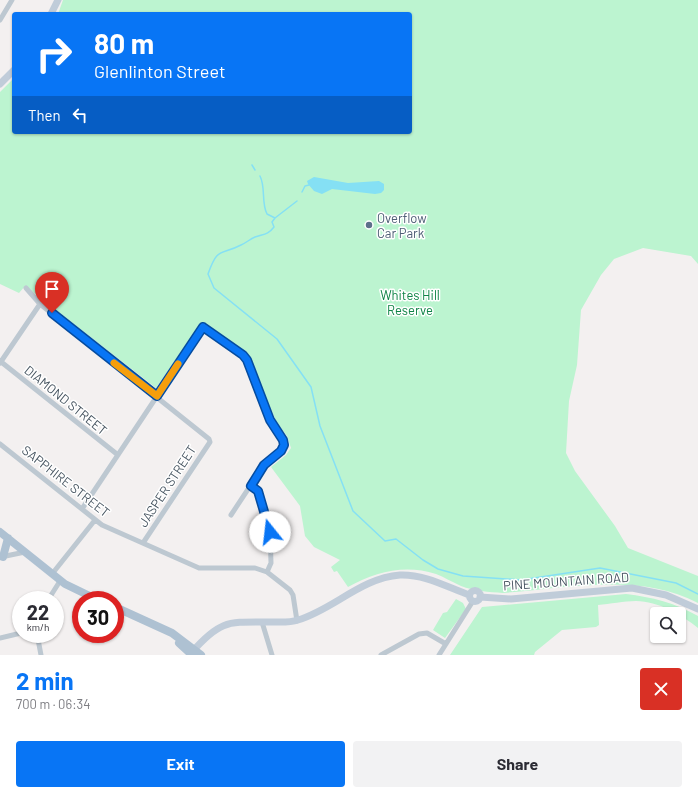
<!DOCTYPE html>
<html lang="en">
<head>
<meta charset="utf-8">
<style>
	:root { --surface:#fff; --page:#f2f2f3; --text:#2b2b33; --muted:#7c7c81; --accent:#0875f5 }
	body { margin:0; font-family:Barlow,sans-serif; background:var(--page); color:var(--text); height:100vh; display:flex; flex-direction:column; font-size:15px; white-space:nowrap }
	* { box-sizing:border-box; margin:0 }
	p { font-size:13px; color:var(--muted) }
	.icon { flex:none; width:22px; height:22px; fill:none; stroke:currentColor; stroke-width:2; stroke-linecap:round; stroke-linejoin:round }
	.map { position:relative; height:655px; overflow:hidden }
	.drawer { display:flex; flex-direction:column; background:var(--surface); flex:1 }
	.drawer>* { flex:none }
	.banner { position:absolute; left:12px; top:12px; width:400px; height:122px; border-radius:4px; box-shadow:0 1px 3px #0004; background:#0875f5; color:#fff; overflow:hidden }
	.buttons { position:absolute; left:650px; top:607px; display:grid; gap:8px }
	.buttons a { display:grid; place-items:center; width:36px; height:36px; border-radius:4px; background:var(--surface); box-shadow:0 1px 3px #0004; font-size:20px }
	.speed { position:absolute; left:12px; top:591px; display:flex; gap:8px; font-size:20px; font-weight:700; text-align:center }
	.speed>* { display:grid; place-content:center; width:52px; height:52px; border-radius:50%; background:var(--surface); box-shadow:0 1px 3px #0004; line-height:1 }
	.speed small { font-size:10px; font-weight:400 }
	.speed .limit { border:6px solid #d22; background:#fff; color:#111 }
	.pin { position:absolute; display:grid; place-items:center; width:34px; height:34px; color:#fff; margin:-41px -17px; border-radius:50% 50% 50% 0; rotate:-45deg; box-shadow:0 0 4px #0007 }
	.pin .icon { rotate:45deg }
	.me { position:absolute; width:44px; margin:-22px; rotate:344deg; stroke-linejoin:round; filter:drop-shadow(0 0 3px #0008) }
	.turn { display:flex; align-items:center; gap:14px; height:84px; padding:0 16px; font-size:18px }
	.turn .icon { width:52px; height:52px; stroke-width:2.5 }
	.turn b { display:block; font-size:28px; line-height:34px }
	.then { display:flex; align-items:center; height:38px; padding:0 16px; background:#0003; gap:8px; font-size:15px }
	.round { display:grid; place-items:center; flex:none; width:42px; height:42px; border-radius:4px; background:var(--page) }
	.overview { display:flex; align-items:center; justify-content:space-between; height:68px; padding:0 16px }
	h1 { font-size:24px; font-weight:700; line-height:30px; color:var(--accent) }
	.button { display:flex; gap:8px; margin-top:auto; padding:8px 16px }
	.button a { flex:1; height:46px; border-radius:4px; background:var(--accent); color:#fff; font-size:16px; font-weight:700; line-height:46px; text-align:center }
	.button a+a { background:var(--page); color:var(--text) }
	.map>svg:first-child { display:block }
	.green { fill:#bcf4d0 }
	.water { fill:#85e0f4 }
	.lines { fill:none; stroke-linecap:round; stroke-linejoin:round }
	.stream { stroke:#85e0f4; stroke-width:1.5 }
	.street { stroke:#bdc8d1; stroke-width:5 }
	.secondary { stroke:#c0ccd9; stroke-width:7 }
	.primary { stroke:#aec1d2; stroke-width:8 }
	.route-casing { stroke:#054c9f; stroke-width:10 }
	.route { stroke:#0875f5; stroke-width:7 }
	.slow { stroke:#f59e0b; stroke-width:7 }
	.service-dot { fill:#5c6f8a; stroke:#fff; stroke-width:1.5 }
	.labels { text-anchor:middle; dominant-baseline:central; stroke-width:3; stroke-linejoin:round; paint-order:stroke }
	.service-label { font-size:13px; fill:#4e5e75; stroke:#fff; text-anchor:start }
	.park-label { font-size:13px; fill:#0f8446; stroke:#fff }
	.street-label { font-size:13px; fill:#465460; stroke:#fff }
</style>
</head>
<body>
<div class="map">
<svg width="698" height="655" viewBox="0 0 698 655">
	<rect width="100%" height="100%" fill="#f3f0f0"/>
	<path class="green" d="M63,0H698V264L691,256L643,248L614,259L601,275L581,310L577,365L569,401L566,453L575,471L615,526L628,548L698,576V603C641,572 566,588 503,593C489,592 474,591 461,586C452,582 444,577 436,574C404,564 376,572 348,587L337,571L334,572L331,567L340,560L314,547L305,536L300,506L271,467L286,455L291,448L287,436L277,423L246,355L201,323L156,388L25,286L19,293L0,284V92L14,78V132H410V14H58Z
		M626,594C652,597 675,603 698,616V628C682,615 658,601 636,601C624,601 610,604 598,605L599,625L596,627L562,630L535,652L534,655H450L482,607Z
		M456,599L463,603L466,609L445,638L433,630L443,613L447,612Z"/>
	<path class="water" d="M314,177L348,183L379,181L384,184V190L381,193L375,194L332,189L322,194L314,191L308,184L307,181Z"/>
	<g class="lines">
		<path class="stream" d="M252,165L255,170
			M260,176C266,188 261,203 267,214L275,218
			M302,192L305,186L309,185
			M297,201L275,218L272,222L274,227C268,235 263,234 255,237C250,239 246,243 241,245C220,256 218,246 208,274L214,288L277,339L311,387L320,426L353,511L385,541L396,539L423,560L438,569L463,576L521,580L600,568L676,583L698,594"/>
		<path class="street" d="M0,20L12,0
			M26,288L40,304L209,439L210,442L143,543
			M0,361L118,455
			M0,363L40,304
			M0,444L102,525L199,568H255L267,572L290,590L293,595L297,621
			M251,486L258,491L270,532L271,563L267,572
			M82,509L203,327L243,355L247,360L270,420L283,440L284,445L281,451L264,465L231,515
			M1,557L25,552
			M52,574L95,520
			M48,600L60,581
			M262,622L272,655
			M37,634L41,655
			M0,638L21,633
			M381,655L419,634L427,633L446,644
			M439,655L473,601"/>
		<path class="secondary" d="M51,14L58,0
			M0,84L14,70
			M469.5 596a5.5 5.5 0 1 1 11 0a5.5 5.5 0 1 1-11 0Z
			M480,597L511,599L632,588L666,595L698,609
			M191,653C221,619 228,622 271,622C280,622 289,623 298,620C334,609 361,578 400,575C424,574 447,587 469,595"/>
		<path class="primary" d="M0,532L65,584L98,600
			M3,557L8,538
			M115,607L172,633L201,655
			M179,643L192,655"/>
	</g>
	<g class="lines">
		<g class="route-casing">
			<path id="route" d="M52,313L157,396L203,327L243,355L247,360L270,420L283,440L284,445L281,451L264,465L251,486L258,491L270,532"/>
		</g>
		<use href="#route" class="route"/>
		<path class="slow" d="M114,363L157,396L178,364"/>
	</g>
	<circle class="service-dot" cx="369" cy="225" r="4"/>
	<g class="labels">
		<g class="service-label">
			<text x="377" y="218">Overflow<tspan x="377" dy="15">Car Park</tspan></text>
		</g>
		<g class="park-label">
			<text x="410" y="295">Whites Hill<tspan x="410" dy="15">Reserve</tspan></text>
		</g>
		<g class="street-label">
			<text transform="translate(66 400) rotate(39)">DIAMOND STREET</text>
			<text transform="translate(66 481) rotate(38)">SAPPHIRE STREET</text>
			<text transform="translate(167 486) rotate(-57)">JASPER STREET</text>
			<text transform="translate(566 581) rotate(-4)">PINE MOUNTAIN ROAD</text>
		</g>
	</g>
</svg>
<div class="buttons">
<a><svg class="icon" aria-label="search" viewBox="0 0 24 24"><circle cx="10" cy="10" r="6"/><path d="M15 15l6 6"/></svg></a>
</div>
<div class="speed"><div>22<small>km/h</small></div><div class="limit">30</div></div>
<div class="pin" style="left:52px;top:313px;background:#d93025"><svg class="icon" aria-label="arrive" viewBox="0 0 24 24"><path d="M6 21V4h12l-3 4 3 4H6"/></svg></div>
<svg class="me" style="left:270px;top:532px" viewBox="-20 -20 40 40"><circle r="19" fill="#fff"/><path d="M0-13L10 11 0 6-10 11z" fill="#0875f5"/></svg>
<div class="banner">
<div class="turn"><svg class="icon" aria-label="right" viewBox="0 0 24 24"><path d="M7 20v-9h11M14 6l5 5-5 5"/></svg><div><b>80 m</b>Glenlinton Street</div></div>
<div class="then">Then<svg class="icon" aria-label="left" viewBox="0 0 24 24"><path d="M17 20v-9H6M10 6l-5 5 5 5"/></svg></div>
</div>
</div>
<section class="drawer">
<div class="overview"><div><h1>2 min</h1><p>700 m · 06:34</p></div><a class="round" style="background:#d93025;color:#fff"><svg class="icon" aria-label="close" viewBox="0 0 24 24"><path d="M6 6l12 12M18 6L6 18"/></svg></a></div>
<div class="button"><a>Exit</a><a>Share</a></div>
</section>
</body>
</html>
